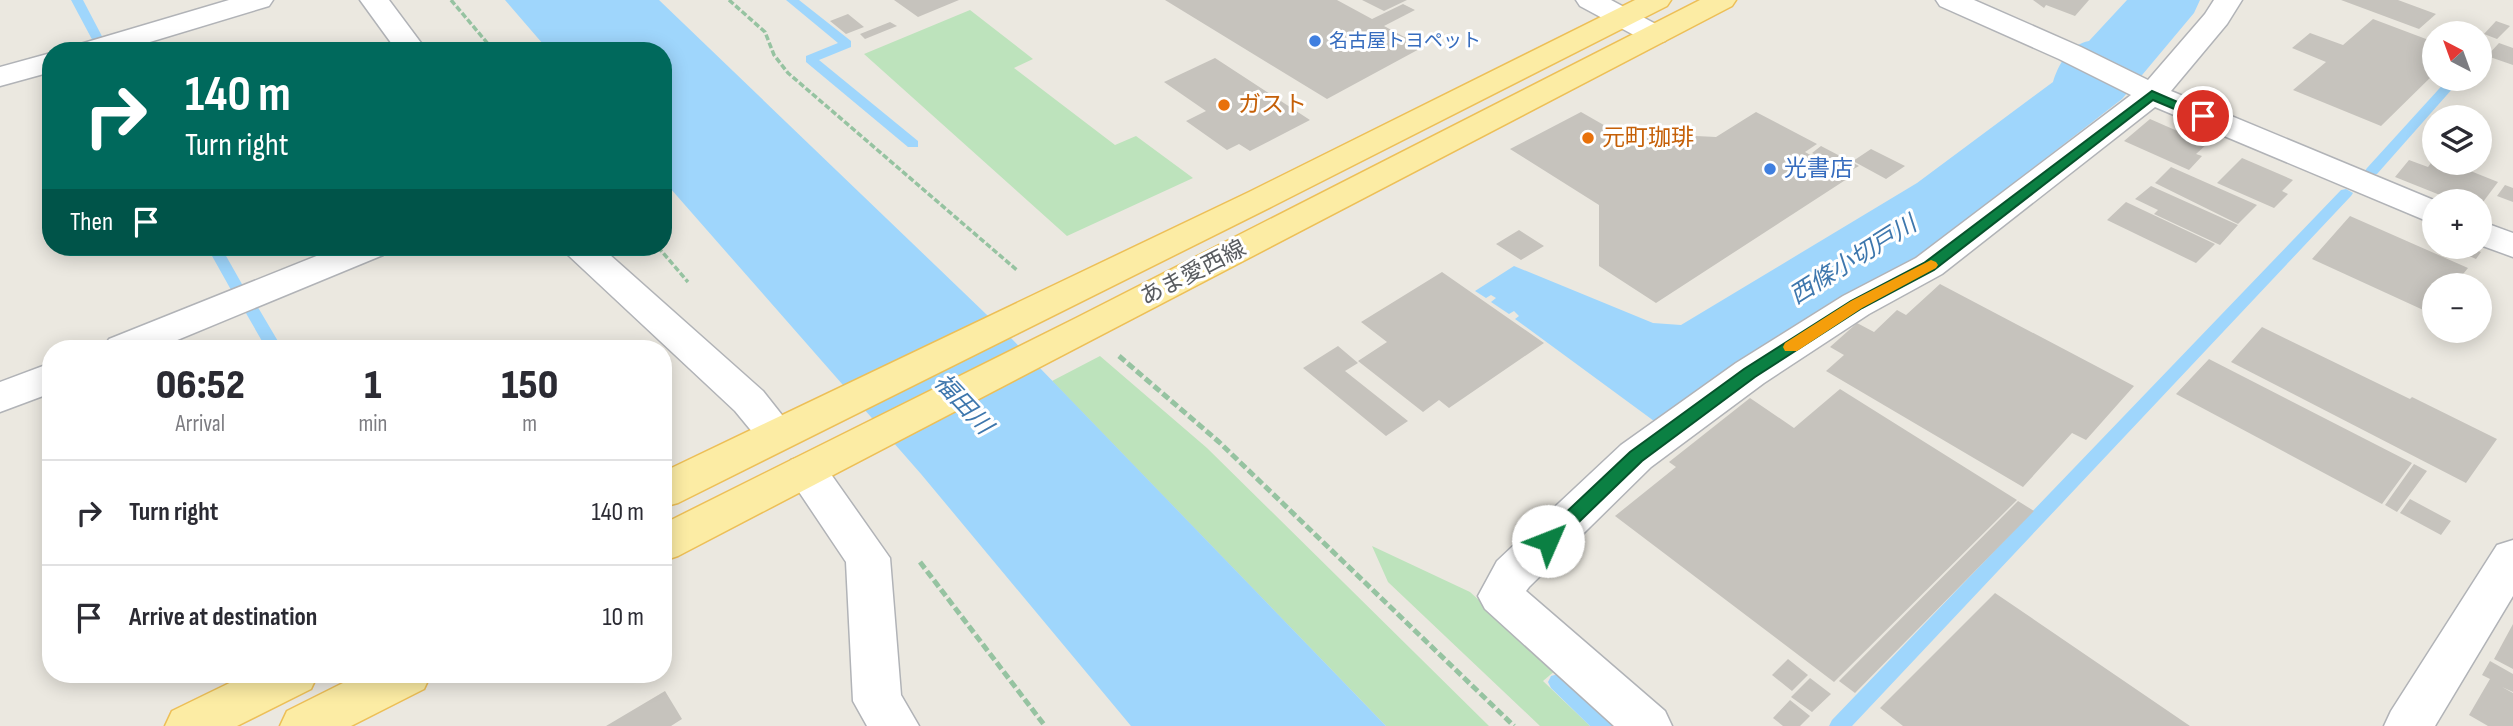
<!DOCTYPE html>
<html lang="en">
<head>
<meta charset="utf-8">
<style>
	:root { --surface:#fff; --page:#f2f2f3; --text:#2b2b33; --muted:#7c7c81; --line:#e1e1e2 }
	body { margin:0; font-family:"Sofia Sans Condensed","Noto Sans JP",sans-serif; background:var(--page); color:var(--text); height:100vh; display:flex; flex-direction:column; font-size:26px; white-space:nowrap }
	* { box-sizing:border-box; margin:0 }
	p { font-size:23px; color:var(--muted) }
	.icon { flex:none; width:38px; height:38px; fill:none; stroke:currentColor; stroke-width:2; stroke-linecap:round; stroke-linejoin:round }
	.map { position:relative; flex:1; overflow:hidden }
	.drawer { position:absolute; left:42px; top:340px; width:630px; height:343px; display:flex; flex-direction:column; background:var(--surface); border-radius:28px; box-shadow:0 4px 18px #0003 }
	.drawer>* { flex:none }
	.top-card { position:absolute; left:42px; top:42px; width:630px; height:214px; border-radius:28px; box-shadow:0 4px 18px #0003; background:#00695c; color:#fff; overflow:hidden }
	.needle { width:46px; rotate:319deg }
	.tools { position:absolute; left:2422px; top:21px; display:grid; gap:14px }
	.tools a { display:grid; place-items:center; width:70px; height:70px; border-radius:50%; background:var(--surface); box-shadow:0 4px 18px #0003; font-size:35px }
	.pin { position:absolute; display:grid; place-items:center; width:60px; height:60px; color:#fff; margin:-30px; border:4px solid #fff; border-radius:50%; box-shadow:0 2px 7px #0007 }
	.me { position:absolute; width:77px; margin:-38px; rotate:46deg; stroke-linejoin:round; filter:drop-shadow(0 0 5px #0008) }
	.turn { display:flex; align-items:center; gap:24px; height:147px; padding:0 28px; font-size:32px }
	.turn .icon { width:91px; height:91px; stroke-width:2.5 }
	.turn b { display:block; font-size:49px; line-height:60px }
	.then { display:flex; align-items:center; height:66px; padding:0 28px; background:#0003; gap:14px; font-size:26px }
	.eta { display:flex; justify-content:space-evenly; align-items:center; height:119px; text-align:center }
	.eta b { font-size:42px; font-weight:800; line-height:49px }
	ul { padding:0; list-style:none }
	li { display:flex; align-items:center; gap:21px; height:105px; padding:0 28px; border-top:2px solid var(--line) }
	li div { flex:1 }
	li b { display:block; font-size:26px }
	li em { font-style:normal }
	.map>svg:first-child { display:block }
	.green { fill:#bde3bc }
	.water { fill:#9fd6fc }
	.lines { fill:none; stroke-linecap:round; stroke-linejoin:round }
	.stream { fill:#9fd6fc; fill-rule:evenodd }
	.building { fill:#c6c3bd }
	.minor-casing { stroke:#b1b3b7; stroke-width:3 }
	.major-casing { stroke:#edbf57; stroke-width:3 }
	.path-far1 { stroke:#96c3a1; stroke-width:3.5; stroke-dasharray:6 2.5; stroke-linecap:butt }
	.path { stroke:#96c3a1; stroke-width:5; stroke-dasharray:8 3.5; stroke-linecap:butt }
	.minor { fill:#fff; fill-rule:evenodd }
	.major { fill:#fceca4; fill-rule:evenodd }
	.route { fill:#0b8043; stroke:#07532c; stroke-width:2 }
	.slow { fill:#f59e0b }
	.shop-dot { fill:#3f7fe0; stroke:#fff; stroke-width:2.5 }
	.food-dot { fill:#e8710a; stroke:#fff; stroke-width:2.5 }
	.labels { text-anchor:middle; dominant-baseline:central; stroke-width:6; stroke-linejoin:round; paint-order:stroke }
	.far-shop-label { font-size:19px; fill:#366cbe; stroke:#fff; text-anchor:start }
	.food-label { font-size:23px; fill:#c56008; stroke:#fff; text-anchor:start }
	.shop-label { font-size:23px; fill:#366cbe; stroke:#fff; text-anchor:start }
	.street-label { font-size:23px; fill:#595c60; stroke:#fff }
	.water-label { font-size:24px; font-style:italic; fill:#3e77ad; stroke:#fff }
</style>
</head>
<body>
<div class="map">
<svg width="2513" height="726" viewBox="0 0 2513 726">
	<rect width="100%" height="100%" fill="#ebe8e0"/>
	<path class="green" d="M970,10L1033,59L1014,68L1115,145L1136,136L1193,178L1067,236L864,54Z
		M1100,356L1207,448L1489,726H1386L1052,381Z
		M1372,546L1470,592L1556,670L1543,681L1590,726H1540L1388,582Z"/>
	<path class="water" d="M505,0H659L1011,338L1386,726H1131L921,474L663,180V51H549Z
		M2127,0H2200L2194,13L2122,99L1917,258L1736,363L1654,421L1515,319L1519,316L1514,311L1509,314L1491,302L1496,298L1491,295L1486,298L1475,291L1514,266L1653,323L1681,325L1917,183L2053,82C2058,65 2070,44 2089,41Z"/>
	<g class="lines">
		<path class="stream" d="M71,0H83L105,42L103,45H95Z
			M786,0H799L851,41V47L819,60L918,141V147H908L806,62V56L838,43Z
			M2448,79H2461L2377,174H2367L2365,171L2367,168Z
			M2346,189L2353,193L2351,196L1852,726H1829L1832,720L2341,190Z
			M207,247H221L247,293L245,297H235Z
			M251,303L256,304L282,348H266L243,308Z
			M1558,674L1565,676L1611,720L1614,726H1590L1551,688L1548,682L1551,676Z"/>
	</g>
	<path class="building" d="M894,0H959L918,17Z
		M1165,0H1337L1372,19L1403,4L1415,10L1384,26L1423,47L1327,99Z
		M1362,0H1407L1384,11Z
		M2033,0H2089L2075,16L2046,5L2044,8Z
		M2341,0H2398L2436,14L2419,29Z
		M848,14L864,27L846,34L830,21Z
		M2373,19L2434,42V74L2381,126L2293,90L2326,62L2292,48L2310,33L2343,45Z
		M2496,21L2510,26L2497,39L2484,34Z
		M890,22L897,26L865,39L860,34Z
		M2499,43L2513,48V65L2487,56Z
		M1215,58L1310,120L1250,151L1239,144L1227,150L1186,121L1206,111L1164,82Z
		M1581,112L1616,132L1716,137L1756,112L1817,144L1805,152L1850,177L1656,303L1599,266V205L1510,149Z
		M2150,119L2207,144L2196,154L2202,156L2189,170L2124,141Z
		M1821,146L1859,166L1848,172L1812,153Z
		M1871,149L1905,166L1886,179L1853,161Z
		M2242,158L2293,180L2282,191L2288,194L2274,208L2217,183Z
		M2434,159V163L2453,164L2498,182L2480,206V201H2455L2395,177L2409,160L2428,167Z
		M2171,167L2257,205L2238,224L2155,183Z
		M2505,185L2513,188V202L2497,196Z
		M2151,186L2238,225L2220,245L2154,214L2158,210L2135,199Z
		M2126,202L2215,244L2196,263L2107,220Z
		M2350,216L2468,268L2454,285H2434L2432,314L2312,259Z
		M1519,230L1544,246L1521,260L1496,244Z
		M77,247H103L81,255Z
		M2449,247H2468L2481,252L2476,259Z
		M1442,272L1544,343L1449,408L1439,400L1423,412L1358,361L1387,342L1361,322Z
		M1940,284L2134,386L2086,440L2072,433L2023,487L1826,371L1844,355L1830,347L1857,323L1874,332L1897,310L1906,315Z
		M2262,327L2410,399L2412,397L2497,439L2466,483L2231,362Z
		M1338,346L1358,363L1345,371L1408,421L1386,436L1303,368Z
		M2209,359L2412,463L2382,504L2176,394Z
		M1840,389L2017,500L1834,682L1615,516L1676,467L1669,462L1750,398L1794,428Z
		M2414,464L2427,471L2397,512L2385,505Z
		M2410,499L2451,521L2441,535L2400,513Z
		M2018,501L2034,511L1855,693L1839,681Z
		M1995,593L2190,726H1903L1880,708Z
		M2513,624V669L2494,659Z
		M1788,659L1808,675L1792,691L1772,675Z
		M2490,661L2513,674V692L2502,687L2513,693V726H2488L2469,715L2490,679L2482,675Z
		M1810,678L1831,694L1812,712L1791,697Z
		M665,691L682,719L671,726H606Z
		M1790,700L1810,716L1800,726H1783L1773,718Z"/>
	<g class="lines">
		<g class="minor-casing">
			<path id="minor" d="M229,0H273L269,6L120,51H73L77,45Z
				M360,0H389L427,51H397Z
				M1576,0H1611L1665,29L1670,35L1665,41L1655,44L1645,41L1580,6Z
				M1936,0H1974L2081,47L2148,80L2205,14L2214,0H2242L2227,24L2171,91L2436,201L2434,224L2155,107L1942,274L1869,314L1764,383L1651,467L1529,587L1526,591L1665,711L1672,726H1614L1485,609L1478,596L1497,561L1621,445L1736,363L1843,296L1916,258L2131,95L2059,59L1940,6Z
				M51,53V72L0,86V67Z
				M2480,221L2513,233V257L2480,245Z
				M339,247H389L383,255L158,348H103L109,339Z
				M563,247H601L763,391L797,434L791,445L777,449L763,445L735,411L568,255Z
				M51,363V393L0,412V382Z
				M806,455L821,460L890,558L901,695L919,726H867L853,701L846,562L785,471L791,460Z
				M2513,540V596L2435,726H2384L2391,711L2497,545Z"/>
		</g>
		<g class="major-casing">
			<path id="major" d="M1635,0H1671L1667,6L1273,206L678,503L663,507V472L1249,192Z
				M1700,0H1736L1732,6L678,556L663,561V524L1076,318Z
				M248,674H318L311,689L237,726H165L172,711Z
				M361,674H431L424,689L351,726H280L287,711Z"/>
		</g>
		<path class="path-far1" d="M451,0L494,51
			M729,0L765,32L774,55L788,73L1018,271
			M658,247L688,282"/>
		<path class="path" d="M1119,356L1219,442L1514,726
			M920,562L1045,726"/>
		<use href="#minor" class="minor"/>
		<use href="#major" class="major"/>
	</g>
	<path class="route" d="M2152,91L2210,116L2208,119H2198L2153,100L1934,270L1862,308L1755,377L1642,461L1554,546L1548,548L1541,546L1539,541L1541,536L1630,452L1744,369L1851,301L1924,263Z"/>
	<path class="slow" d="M1931,260L1936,262L1938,265L1936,268L1862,308L1797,351H1785L1783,347L1785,343L1851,301Z"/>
	<g class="shop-dot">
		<circle cx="1315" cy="41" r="7"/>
		<circle cx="1770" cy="169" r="7"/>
	</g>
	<g class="food-dot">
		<circle cx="1224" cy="105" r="7"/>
		<circle cx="1588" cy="138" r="7"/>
	</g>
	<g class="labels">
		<g class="far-shop-label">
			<text x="1329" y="41">名古屋トヨペット</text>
		</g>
		<g class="food-label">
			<text x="1238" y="105">ガスト</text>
			<text x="1602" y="138">元町珈琲</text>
		</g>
		<g class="shop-label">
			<text x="1784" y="169">光書店</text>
		</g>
		<g class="street-label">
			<text transform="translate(1193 273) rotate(-27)">あま愛西線</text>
		</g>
		<g class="water-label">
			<text transform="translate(1853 260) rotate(-32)">西條小切戸川</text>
			<text transform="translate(963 404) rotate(47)">福田川</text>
		</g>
	</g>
</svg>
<div class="tools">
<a><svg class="needle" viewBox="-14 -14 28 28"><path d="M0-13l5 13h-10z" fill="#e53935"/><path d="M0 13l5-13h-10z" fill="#7c7c81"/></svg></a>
<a><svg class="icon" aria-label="layers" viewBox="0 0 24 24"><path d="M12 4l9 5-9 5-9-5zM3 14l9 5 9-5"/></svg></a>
<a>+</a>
<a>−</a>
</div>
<div class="pin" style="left:2203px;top:116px;background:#d93025"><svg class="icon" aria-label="arrive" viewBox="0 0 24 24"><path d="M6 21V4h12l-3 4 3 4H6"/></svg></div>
<svg class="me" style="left:1548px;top:541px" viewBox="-20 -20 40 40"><circle r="19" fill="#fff"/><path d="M0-13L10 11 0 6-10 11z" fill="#0b8043"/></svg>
<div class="top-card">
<div class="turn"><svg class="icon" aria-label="right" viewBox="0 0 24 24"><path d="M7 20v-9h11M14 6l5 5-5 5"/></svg><div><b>140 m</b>Turn right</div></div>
<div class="then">Then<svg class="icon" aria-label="arrive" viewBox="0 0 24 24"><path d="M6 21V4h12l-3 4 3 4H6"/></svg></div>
</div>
<section class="drawer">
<div class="eta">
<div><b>06:52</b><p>Arrival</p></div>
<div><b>1</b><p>min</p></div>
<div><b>150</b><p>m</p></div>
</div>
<ul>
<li><svg class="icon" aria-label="right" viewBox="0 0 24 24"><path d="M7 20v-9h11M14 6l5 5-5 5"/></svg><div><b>Turn right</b></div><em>140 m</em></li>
<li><svg class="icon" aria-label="arrive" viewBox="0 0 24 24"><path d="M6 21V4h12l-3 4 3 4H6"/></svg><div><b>Arrive at destination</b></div><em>10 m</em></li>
</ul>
</section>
</div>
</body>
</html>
